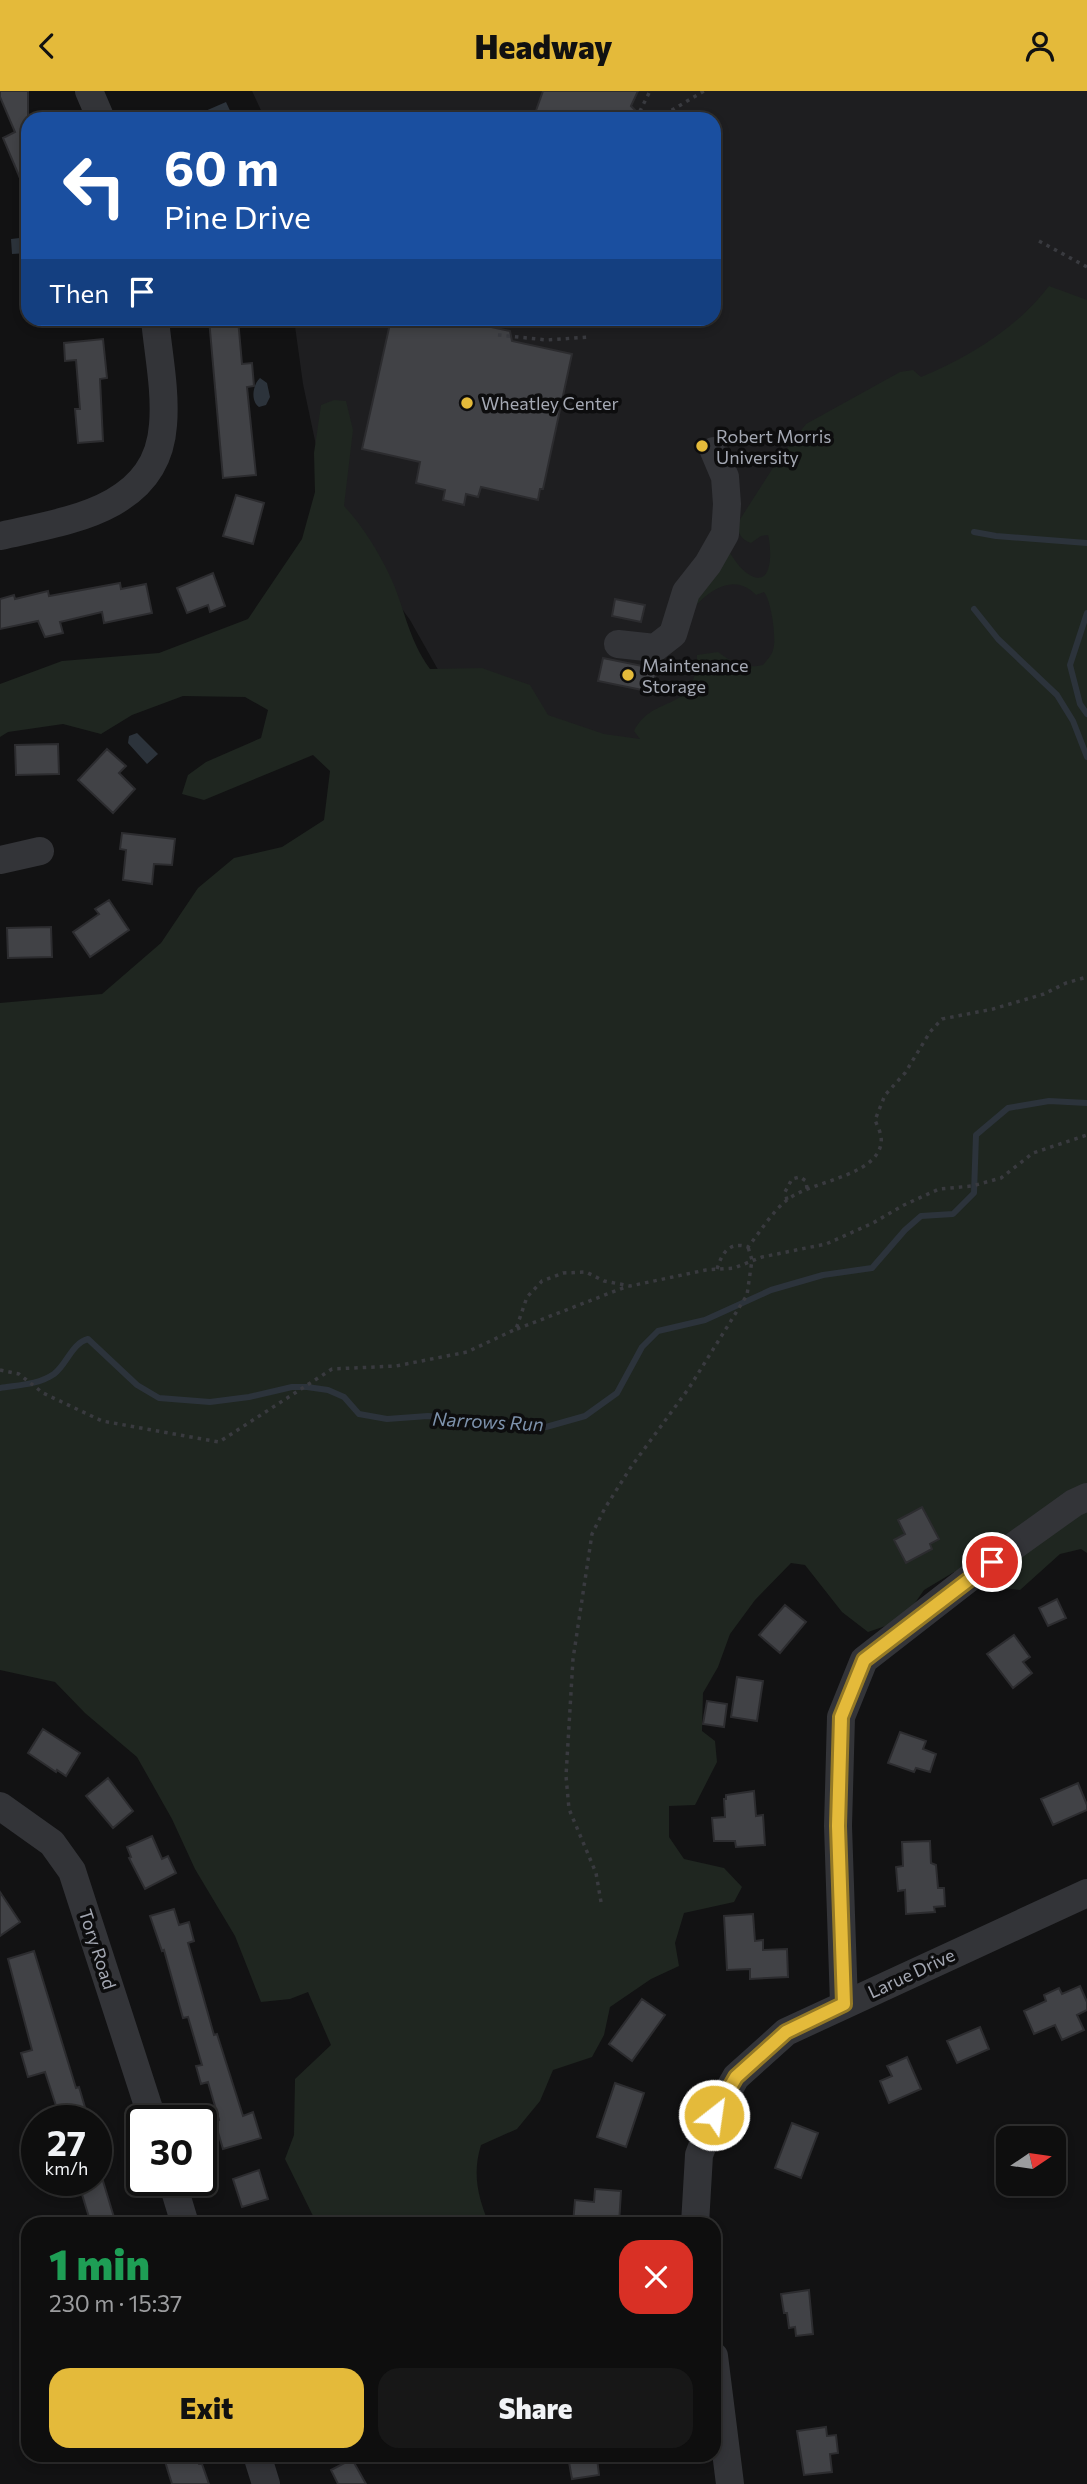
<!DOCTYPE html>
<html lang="en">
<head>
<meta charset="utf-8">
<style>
	:root { --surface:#0e0e0e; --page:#171717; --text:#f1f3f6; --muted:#9b9c9e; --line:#2e2e2e; --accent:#e4ba3a }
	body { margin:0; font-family:Commissioner,sans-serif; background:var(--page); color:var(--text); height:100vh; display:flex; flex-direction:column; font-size:26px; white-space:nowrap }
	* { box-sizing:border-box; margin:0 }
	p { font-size:23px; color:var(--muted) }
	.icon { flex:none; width:38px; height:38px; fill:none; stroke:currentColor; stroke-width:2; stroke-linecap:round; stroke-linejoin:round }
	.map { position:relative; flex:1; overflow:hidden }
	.sheet { position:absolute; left:21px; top:2126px; width:700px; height:245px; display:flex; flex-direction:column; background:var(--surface); border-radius:21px; box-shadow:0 4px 10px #0003,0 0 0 2px var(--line) }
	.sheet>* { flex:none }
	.guide { position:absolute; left:21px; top:21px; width:700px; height:214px; border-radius:21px; box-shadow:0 4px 10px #0003,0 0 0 2px var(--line); background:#1a4fa0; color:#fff; overflow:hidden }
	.needle { width:46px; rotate:77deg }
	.tools { position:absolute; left:996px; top:2035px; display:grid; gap:14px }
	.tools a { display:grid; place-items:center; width:70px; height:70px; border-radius:14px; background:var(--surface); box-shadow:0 4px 10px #0003,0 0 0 2px var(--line); font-size:35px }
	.speed { position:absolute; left:21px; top:2014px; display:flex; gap:14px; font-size:35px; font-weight:700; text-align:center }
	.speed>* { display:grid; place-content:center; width:91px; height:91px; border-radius:50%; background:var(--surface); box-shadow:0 4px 10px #0003,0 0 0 2px var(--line); line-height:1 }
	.speed small { font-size:18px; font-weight:400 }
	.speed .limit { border:4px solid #111; border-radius:10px; background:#fff; color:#111 }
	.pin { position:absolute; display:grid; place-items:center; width:60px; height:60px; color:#fff; margin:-30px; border:4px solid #fff; border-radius:50%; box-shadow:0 2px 7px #0007 }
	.me { position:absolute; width:77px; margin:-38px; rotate:30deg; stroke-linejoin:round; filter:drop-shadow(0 0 5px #0008) }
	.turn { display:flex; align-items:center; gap:24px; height:147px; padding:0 28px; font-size:32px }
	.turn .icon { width:91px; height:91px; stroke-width:2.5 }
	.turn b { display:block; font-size:49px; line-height:60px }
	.then { display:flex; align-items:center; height:66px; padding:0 28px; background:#0003; gap:14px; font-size:26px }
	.round { display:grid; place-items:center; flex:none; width:74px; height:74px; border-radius:21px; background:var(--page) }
	.overview { display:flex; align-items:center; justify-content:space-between; height:119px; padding:0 28px }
	h1 { font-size:42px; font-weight:800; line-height:52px; color:#1e9e55 }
	.cta { display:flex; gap:14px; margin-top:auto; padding:14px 28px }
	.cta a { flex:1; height:80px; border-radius:21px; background:var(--accent); color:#111; font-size:28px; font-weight:800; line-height:80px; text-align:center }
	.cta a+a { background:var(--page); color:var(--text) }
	header { display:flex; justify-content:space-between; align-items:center; height:91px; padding:0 28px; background:var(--accent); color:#111; font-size:32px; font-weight:800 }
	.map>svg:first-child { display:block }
	.built { fill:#1e1e20 }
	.green { fill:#1f2620 }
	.water { fill:#2c333b }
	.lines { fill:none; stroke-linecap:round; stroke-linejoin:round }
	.stream { stroke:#2c333b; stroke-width:6 }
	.building { fill:#414246; stroke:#2c2c2f; stroke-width:2 }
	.path { stroke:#393a3f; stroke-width:3.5; stroke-dasharray:3.5 5; stroke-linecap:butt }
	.minor { stroke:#333438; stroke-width:28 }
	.route-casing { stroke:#947926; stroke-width:18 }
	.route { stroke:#e4ba3a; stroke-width:12 }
	.poi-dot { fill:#e4ba3a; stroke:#0d0d0e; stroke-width:2.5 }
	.labels { text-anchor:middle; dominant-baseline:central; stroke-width:7; stroke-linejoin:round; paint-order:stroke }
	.poi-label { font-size:18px; fill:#a4a8b3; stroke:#0d0d0e; text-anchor:start }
	.street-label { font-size:18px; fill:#a4a8b3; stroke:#0d0d0e }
	.water-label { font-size:19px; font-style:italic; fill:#7d92ac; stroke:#0d0d0e }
</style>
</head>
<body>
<header><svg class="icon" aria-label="back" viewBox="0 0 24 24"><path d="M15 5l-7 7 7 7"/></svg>Headway<svg class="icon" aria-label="person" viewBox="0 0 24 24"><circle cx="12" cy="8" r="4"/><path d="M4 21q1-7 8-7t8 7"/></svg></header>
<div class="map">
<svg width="1087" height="2393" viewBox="0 0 1087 2393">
	<rect width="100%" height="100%" fill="#121213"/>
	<path class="built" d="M252,0H1087V526L730,691L467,630L410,529L329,416L303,293L294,228H714V28H265Z"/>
	<path class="green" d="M1049,195L1087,209V1462L1081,1458L1060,1463L1020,1499L1003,1497L954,1481L924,1499L903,1529L868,1541L842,1521L805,1474L791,1472L755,1509L730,1543L718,1576L703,1602L702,1640L715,1650L717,1671L695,1714L669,1715V1746L684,1768L724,1777L742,1796L734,1811L684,1822L675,1852L679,1875L651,1888L610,1916L604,1944L592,1966L553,1979L540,2010L517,2038L481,2054C472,2083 478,2106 489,2133H317L285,2068L294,2044L295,1988L331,1954L308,1901L290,1908L261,1911L235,1845L195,1778L172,1728L137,1666L85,1622L55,1591L0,1579V912L102,903L161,852L198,797L234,767L282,756L324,729L330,680L313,664L204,709L182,703L188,684L206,671L261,647L268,619L245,606L183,605L132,624L101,643L63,633L8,641L0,646V593L62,570L159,562L248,528L302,448L315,401L314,362L321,314L334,309L346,310L353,339L344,415C362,434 378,460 389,483C405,516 407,546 430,578L482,577L530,594L548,624L604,643L640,648L634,640C654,601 696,625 697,564L718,561C733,572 744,578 763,574C766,570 772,564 773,559C777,548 771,509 764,501L756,504C733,480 707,501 690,521V514L730,462C736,471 743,482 754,486C774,493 771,454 768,444L761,445L751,452C740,448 739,443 737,433L776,372L806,333L900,281L913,279L921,286C969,266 1017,237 1049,195Z"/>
	<path class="water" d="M226,11L233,26L227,28H198L196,24Z
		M28,146V162L12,163L11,148Z
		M260,287L267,292L270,306L266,314L259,316C250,310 253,293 260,287Z
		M137,642L158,663L147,673L128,652L129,645Z"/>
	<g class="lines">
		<path class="stream" d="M974,441L996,445L1087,452
			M974,518L998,548L1057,604L1073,630L1087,666
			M1087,522L1070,574L1080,613L1087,623
			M0,1297C18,1294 38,1294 54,1283C67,1273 72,1252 88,1248L137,1294L159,1307L210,1311L249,1306L292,1296H307L328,1299L344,1306L359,1323L387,1328L428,1325L546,1336L585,1325L617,1302L642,1256L658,1240L705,1229L771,1199L823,1184L872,1177L905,1139L921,1125L953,1123L974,1102L976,1044L1008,1017L1049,1010L1087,1012"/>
	</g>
	<path class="building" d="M0,0H28V106L3,47L15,41L0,6Z
		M543,0H638L631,15L644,28H533Z
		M209,228H238L242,273L252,272L254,295L247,296L256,384L223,387Z
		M391,228H409L430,232L431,228H454L510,240L512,250L572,263L543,398H540L538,409L481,396L478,406L466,403L464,414L443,409L445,399L416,392L420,371L362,358Z
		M103,248L107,287L100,288L103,350L78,352L75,318H80L76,269L65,270L64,252Z
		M236,404L264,412L253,453L223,445Z
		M213,482L225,515L210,521L208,514L187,522L177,497Z
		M120,492L121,498L146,493L152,522L104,532L102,521L60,531L63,542L45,546L38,530L0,538V508L14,504L15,508L48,500L49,505Z
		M615,508L645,514L641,531L612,525Z
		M603,567L657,578L652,601L598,590Z
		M58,653L59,683L16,684L15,654Z
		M107,658L126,675L119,682L135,698L113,722L78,689Z
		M122,742L175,748L172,774L154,773L152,793L123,789L126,759L120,758Z
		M109,809L129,839L90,866L73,841L99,823L95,818Z
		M51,836L52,866L8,867L7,837Z
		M922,1416L939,1448L930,1453L932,1458L906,1472L894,1449L905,1443L898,1429Z
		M1057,1508L1066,1527L1048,1535L1039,1517Z
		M785,1514L806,1531L780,1562L759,1544Z
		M1014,1544L1030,1566L1023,1571L1032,1582L1013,1597L987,1563Z
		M737,1586L763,1590L757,1630L731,1626Z
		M707,1610L727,1613L724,1636L703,1633Z
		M43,1638L80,1662L66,1685L57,1679L56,1681L28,1662Z
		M900,1641L926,1650L923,1658L936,1663L930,1681L916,1677L914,1681L888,1672Z
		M108,1687L133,1720L113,1737L86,1705Z
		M1078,1692L1087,1714V1719L1053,1734L1041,1708Z
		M754,1700L756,1725L763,1724L765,1754L736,1756L735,1750H714L712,1727L725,1726L724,1708H726V1704Z
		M152,1745L162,1768L168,1765L176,1782L145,1798L129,1767L131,1766L127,1756Z
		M930,1750L931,1772L936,1774L938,1797H944L945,1815L934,1816L935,1821L906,1823L905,1799L898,1800L896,1776L903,1775L902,1751Z
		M0,1801L20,1831L0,1845Z
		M174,1818L179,1834L189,1831L194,1850L188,1852L214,1944L217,1943L243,2025L253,2021L261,2047L223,2058L215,2031L219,2029L208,1991L201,1993L196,1975L202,1974L188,1926L183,1927L164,1859L162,1860L150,1825Z
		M753,1823L755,1850L763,1849V1859L787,1858L788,1886L750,1888V1878L727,1879L724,1825Z
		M34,1860L76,1997L79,1996L89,2030H61L45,1981L28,1986L21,1962L32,1959L8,1868Z
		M1080,1895L1087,1911V1919L1077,1924L1084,1939L1062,1949L1055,1934L1034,1943L1024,1920L1046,1910L1044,1904L1059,1897L1062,1903Z
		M642,1908L665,1924L632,1970L609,1953Z
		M980,1936L989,1958L957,1972L947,1950Z
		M907,1966L921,1998L889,2012L880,1990L892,1985L887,1975Z
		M615,1992L644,2002L626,2056L597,2046Z
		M792,2032L818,2042L801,2087L775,2077Z
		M259,2079L268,2108L242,2116L233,2088Z
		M78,2090H103L116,2133H91Z
		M595,2098L621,2100L619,2133H573L575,2109L594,2111Z
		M809,2199L813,2243L796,2245L795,2236L789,2237L787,2222H784L781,2203Z
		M826,2336L827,2345L836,2344L838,2362L830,2363L832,2381L804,2384L797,2340Z
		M163,2364H196L199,2373H202L209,2393H172Z
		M597,2367L599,2384L572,2388L569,2371Z
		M352,2368L366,2393H338L331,2379Z"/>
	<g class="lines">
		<path class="path" d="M636,28L650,0
			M657,28L704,0
			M1039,150L1087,176
			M498,244L547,249L588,246
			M787,1109L785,1101L792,1088L800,1086L806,1090L807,1098
			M717,1178C722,1162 729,1150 748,1156C760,1141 772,1121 787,1109C811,1089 886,1085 881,1045C880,1040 877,1034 875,1029L885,1004L905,982L930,941L942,928L993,918L1044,903L1066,892L1087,886
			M517,1238L628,1195
			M0,1279L19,1283L43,1302L102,1330L219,1351L332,1278L396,1275L467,1261L516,1238L527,1206L542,1190L563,1182L586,1181L604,1190L630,1195L706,1179L734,1177L762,1166L826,1153L873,1132L904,1114L939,1098L972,1095L1001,1087L1033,1062L1087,1044
			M601,1811L596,1782L569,1718L566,1685L573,1568L592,1443L605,1417L631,1376L689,1297L747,1204L752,1169L748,1156"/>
		<path class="minor" d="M89,0L101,28
			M0,445C65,430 157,420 163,334C166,299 158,262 155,228
			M618,553L655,557L673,543L686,501L708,473L725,443L727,413L725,386L714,360
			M0,769L40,760
			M0,1715L52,1752L72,1780L153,2030
			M844,1913L838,1735L841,1626L864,1569L972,1485L1074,1412L1087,1406
			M172,2090L185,2133
			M695,2133L699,2064L714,2024L736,1986L786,1941L1087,1802
			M714,2265L730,2393
			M257,2364L266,2393"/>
	</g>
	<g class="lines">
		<g class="route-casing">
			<path id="route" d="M714,2024L736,1986L786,1941L844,1913L838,1735L841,1626L864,1569L992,1471"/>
		</g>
		<use href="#route" class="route"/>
	</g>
	<g class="poi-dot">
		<circle cx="467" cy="312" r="7"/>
		<circle cx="702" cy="355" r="7"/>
		<circle cx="628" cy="584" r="7"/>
	</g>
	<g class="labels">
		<g class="poi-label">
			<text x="481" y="312">Wheatley Center</text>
			<text x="716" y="345">Robert Morris<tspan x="716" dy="21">University</tspan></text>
			<text x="642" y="574">Maintenance<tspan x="642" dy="21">Storage</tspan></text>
		</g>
		<g class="street-label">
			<text transform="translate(98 1858) rotate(72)">Tory Road</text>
			<text transform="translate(911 1882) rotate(-25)">Larue Drive</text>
		</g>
		<g class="water-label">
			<text transform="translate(488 1330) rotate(3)">Narrows Run</text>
		</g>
	</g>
</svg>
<div class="tools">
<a><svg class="needle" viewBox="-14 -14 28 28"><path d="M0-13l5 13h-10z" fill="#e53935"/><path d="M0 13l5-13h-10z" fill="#9b9c9e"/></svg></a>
</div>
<div class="speed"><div>27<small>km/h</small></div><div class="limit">30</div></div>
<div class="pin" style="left:992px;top:1471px;background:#d93025"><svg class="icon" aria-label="arrive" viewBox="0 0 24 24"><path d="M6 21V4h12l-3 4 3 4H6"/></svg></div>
<svg class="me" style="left:714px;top:2024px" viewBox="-20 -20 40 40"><circle r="17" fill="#e4ba3a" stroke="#fff" stroke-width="3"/><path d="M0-11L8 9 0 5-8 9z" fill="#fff"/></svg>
<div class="guide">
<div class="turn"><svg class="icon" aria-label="left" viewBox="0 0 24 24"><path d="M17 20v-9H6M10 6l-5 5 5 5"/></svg><div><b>60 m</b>Pine Drive</div></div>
<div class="then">Then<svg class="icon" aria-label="arrive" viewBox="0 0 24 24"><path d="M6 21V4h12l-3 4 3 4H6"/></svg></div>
</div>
<section class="sheet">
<div class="overview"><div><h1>1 min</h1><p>230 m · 15:37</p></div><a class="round" style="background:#d93025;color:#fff"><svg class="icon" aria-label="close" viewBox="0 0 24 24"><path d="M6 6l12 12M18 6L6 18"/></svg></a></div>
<div class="cta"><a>Exit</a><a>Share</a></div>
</section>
</div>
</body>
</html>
